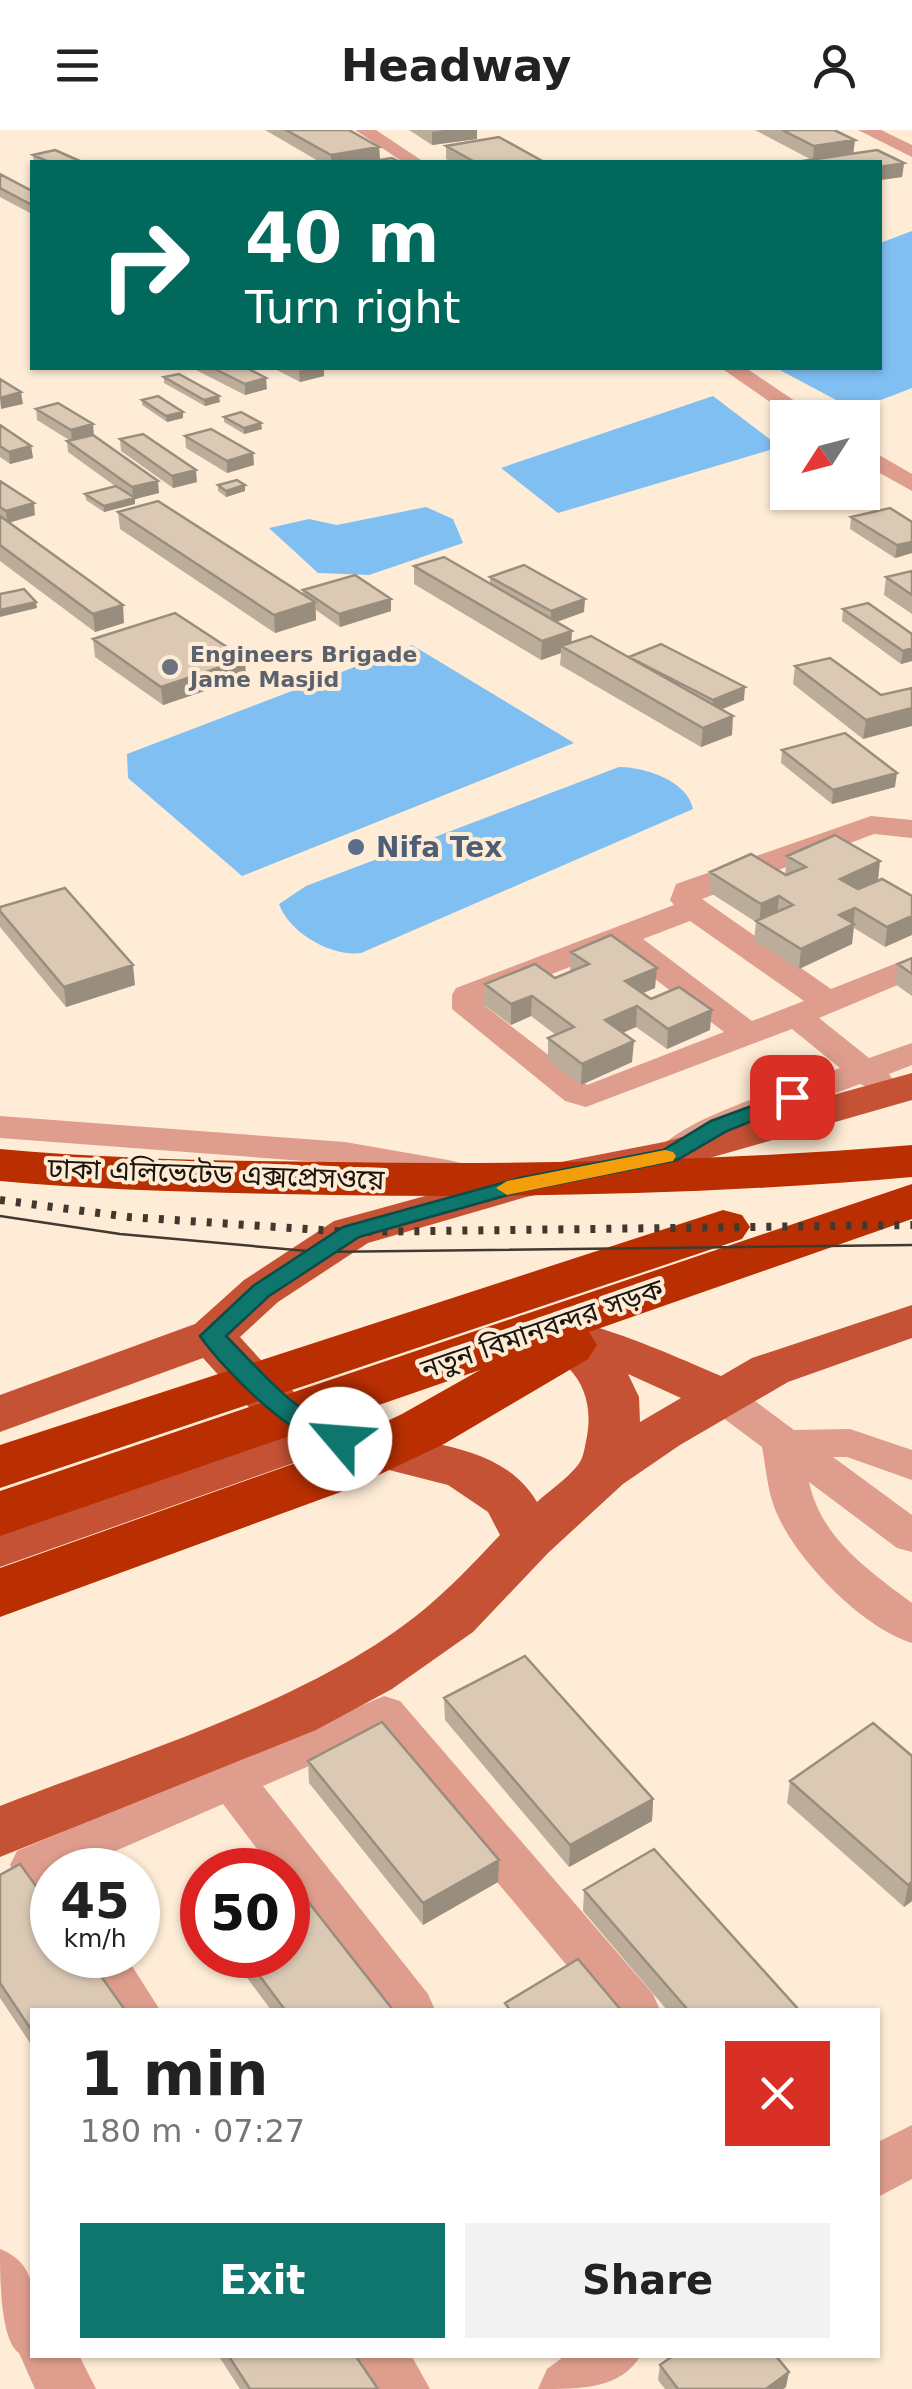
<!DOCTYPE html>
<html lang="en">
<head>
<meta charset="utf-8">
<style>
	:root { --surface:#fff; --page:#f2f2f2; --text:#222; --muted:#767676; --accent:#0f766e }
	body { margin:0; font-family:"DejaVu Sans","Noto Sans Bengali",sans-serif; background:var(--page); color:var(--text); height:100vh; display:flex; flex-direction:column; font-size:38px; white-space:nowrap }
	* { box-sizing:border-box; margin:0 }
	p { font-size:32px; color:var(--muted) }
	.icon { flex:none; width:55px; height:55px; fill:none; stroke:currentColor; stroke-width:2; stroke-linecap:round; stroke-linejoin:round }
	.map { position:relative; flex:1; overflow:hidden }
	.sheet { position:absolute; left:30px; top:1878px; width:850px; height:350px; display:flex; flex-direction:column; background:var(--surface); border-radius:0px; box-shadow:0 2px 8px #0004 }
	.sheet>* { flex:none }
	.hud { position:absolute; left:30px; top:30px; width:852px; height:210px; border-radius:0px; box-shadow:0 2px 8px #0004; background:#00695c; color:#fff; overflow:hidden }
	.needle { width:65px; rotate:234deg }
	.fabs { position:absolute; left:770px; top:270px; display:grid; gap:20px }
	.fabs a { display:grid; place-items:center; width:110px; height:110px; border-radius:0px; background:var(--surface); box-shadow:0 2px 8px #0004; font-size:50px }
	.speed { position:absolute; left:30px; top:1718px; display:flex; gap:20px; font-size:50px; font-weight:700; text-align:center }
	.speed>* { display:grid; place-content:center; width:130px; height:130px; border-radius:50%; background:var(--surface); box-shadow:0 2px 8px #0004; line-height:1 }
	.speed small { font-size:25px; font-weight:400 }
	.speed .limit { border:15px solid #d22; background:#fff; color:#111 }
	.pin { position:absolute; display:grid; place-items:center; width:85px; height:85px; color:#fff; margin:-42px; border-radius:20px; box-shadow:0 5px 15px #0006 }
	.me { position:absolute; width:110px; margin:-55px; rotate:297deg; stroke-linejoin:round; filter:drop-shadow(0 0 8px #0008) }
	.turn { display:flex; align-items:center; gap:35px; height:210px; padding:0 50px; font-size:45px }
	.turn .icon { width:130px; height:130px; stroke-width:2.5 }
	.turn b { display:block; font-size:70px; line-height:85px }
	.round { display:grid; place-items:center; flex:none; width:105px; height:105px; border-radius:0px; background:var(--page) }
	.head { display:flex; align-items:center; justify-content:space-between; height:170px; padding:0 50px }
	h1 { font-size:60px; font-weight:700; line-height:75px }
	.primary-button { display:flex; gap:20px; margin-top:auto; padding:20px 50px }
	.primary-button a { flex:1; height:115px; border-radius:0px; background:var(--accent); color:#fff; font-size:40px; font-weight:700; line-height:115px; text-align:center }
	.primary-button a+a { background:var(--page); color:var(--text) }
	header { display:flex; justify-content:space-between; align-items:center; height:130px; padding:0 50px; background:var(--surface); font-size:45px; font-weight:700 }
	.map>svg:first-child { display:block }
	.water { fill:#80bff2 }
	.lines { fill:none; stroke-linecap:round; stroke-linejoin:round }
	.minor { fill:#df9e8d; fill-rule:evenodd }
	.major { fill:#c65236; fill-rule:evenodd }
	.highway { fill:#ba2f01; fill-rule:evenodd }
	.tram { stroke:#41392f; stroke-width:2.5 }
	.rail { stroke:#41392f; stroke-width:8; stroke-dasharray:5 11; stroke-linecap:butt }
	.wall { fill:#bcad9b }
	.shaded-wall { fill:#998d7e }
	.building { fill:#dbc9b4; stroke:#998d7e; stroke-width:2.5 }
	.route { fill:#0f766e; stroke:#0a4d48; stroke-width:2.5 }
	.slow { fill:#f59e0b }
	.worship-dot { fill:#6b7280; stroke:#feecd6; stroke-width:4 }
	.service-dot { fill:#5c6f8a; stroke:#feecd6; stroke-width:4 }
	.labels { text-anchor:middle; dominant-baseline:central; stroke-width:8; stroke-linejoin:round; paint-order:stroke }
	.far-worship-label { font-size:22px; font-weight:bold; fill:#5b616d; stroke:#feecd6; text-anchor:start }
	.service-label { font-size:28px; font-weight:bold; fill:#4e5e75; stroke:#feecd6; text-anchor:start }
	.street-label { font-size:28px; fill:#1b150d; stroke:#feecd6 }
</style>
</head>
<body>
<header><svg class="icon" aria-label="menu" viewBox="0 0 24 24"><path d="M4 6h16M4 12h16M4 18h16"/></svg>Headway<svg class="icon" aria-label="person" viewBox="0 0 24 24"><circle cx="12" cy="8" r="4"/><path d="M4 21q1-7 8-7t8 7"/></svg></header>
<div class="map">
<svg width="912" height="2259" viewBox="0 0 912 2259">
	<rect width="100%" height="100%" fill="#feecd6"/>
	<path class="water" d="M912,101V258L855,280L776,238H880V113Z
		M713,266L780,317L558,383L501,338Z
		M426,377L453,389L463,413L369,445L318,443L269,398L309,389L337,395Z
		M412,515L574,613L242,746L128,648L127,624Z
		M619,637C644,637 687,650 693,679L361,823C332,827 289,803 279,774L306,756Z"/>
	<g class="lines">
		<path class="minor" d="M355,0H376L424,32H403Z
			M858,0H881L912,15V27Z
			M721,238H746L820,288H793Z
			M862,315L912,344V361L862,333Z
			M871,686L912,690V708L874,704L702,769L831,859L912,827V849L819,888L869,928L912,913V935L889,944L894,951L889,958L877,961L860,954L731,1003L675,1033L662,1030L657,1022C680,988 799,954 840,938L792,899L586,977L565,971L452,879V865L456,858L674,775L670,770L676,754ZM690,791L804,871L752,891L643,809ZM616,819L724,902L587,955L485,876V870Z
			M0,986L345,1012L448,1030L461,1033L466,1041L461,1049L448,1052L345,1034L0,1008Z
			M721,1252L735,1256L794,1300L850,1299L912,1320V1350L847,1327H833L912,1385V1422L897,1418L809,1352C821,1408 868,1440 912,1473V1513C861,1497 794,1428 775,1379C767,1359 766,1337 762,1317L707,1276L701,1266L707,1256Z
			M384,1566L400,1571L653,1864L660,1880H604L376,1607L263,1656L428,1864L435,1880H380L288,1759V1740H273L223,1674L72,1740H52V1781L35,1775L10,1735L17,1721Z
			M72,1825H125L160,1880H106Z
			M912,1995V2049L878,2067V2012Z
			M0,2119C46,2137 32,2183 32,2225H79L96,2259H35L19,2223C0,2210 0,2146 0,2119Z
			M349,2225H411L430,2259H367Z
			M566,2225H641C621,2259 582,2259 538,2259L547,2239Z"/>
		<path class="major" d="M912,943V970L685,1035L526,1067L368,1113L278,1172L240,1207C269,1239 301,1275 341,1291C403,1317 498,1305 537,1372C550,1360 567,1349 578,1335C584,1328 585,1315 587,1306C596,1254 565,1224 519,1210L511,1198L519,1186C562,1175 677,1227 721,1246L752,1228L912,1175V1208L788,1252L680,1315L623,1354L548,1423L473,1502L392,1559L316,1600L0,1727V1676C135,1623 327,1567 435,1470C458,1450 479,1427 500,1405L488,1382L448,1355L322,1323L0,1437V1396L277,1301L243,1272L203,1228L0,1302V1265L195,1194L244,1150L334,1091L520,1040L664,1012ZM628,1244L681,1268L640,1292L639,1267Z"/>
		<path class="highway" d="M912,1015V1047C720,1064 527,1068 334,1065C223,1063 111,1061 0,1051V1019C111,1029 223,1031 334,1032C527,1035 720,1031 912,1015Z
			M912,1054V1089L589,1202L597,1215L588,1229L444,1314L349,1359L0,1487V1438L307,1329L402,1284L480,1240L0,1406V1361Z
			M723,1080L742,1085L750,1097L742,1109L0,1358V1315Z"/>
		<path class="tram" d="M0,1086L120,1104L318,1122L912,1115"/>
		<path class="rail" d="M0,1070L129,1087L351,1102L912,1095"/>
	</g>
	<path class="wall" d="M265,0H349L379,17L380,30L400,32H320Z
		M409,0H477V9L432,15Z
		M755,0H834L855,10L853,24L904,33L902,47L880,50V32L812,30Z
		M446,16L544,32H451L446,29Z
		M33,25L82,32H34Z
		M0,44L32,61V84L0,67Z
		M192,238H247L267,259L245,265Z
		M273,238H324V246L300,252Z
		M164,247L220,272L205,276L164,253Z
		M142,270L183,282V288L167,292L142,275Z
		M36,279L94,306L159,363L135,369V374L104,382L86,370L85,364L115,356L68,322L67,311L69,310L37,290Z
		M224,287L262,299L244,304L224,292Z
		M0,295L31,316L33,328L10,334L0,327Z
		M185,306L253,323L254,335L227,343L186,318Z
		M120,309L197,352L173,358L121,321Z
		M0,351L35,385L9,393L124,493L95,502L0,431Z
		M218,355L245,361L226,367L218,361Z
		M118,382L303,464V460L391,469V481L340,497L316,480V490L275,503L120,399Z
		M851,387L912,392V423L895,428L850,399Z
		M414,436L490,454V447L584,482L556,492L572,513L629,528L744,570L721,580L732,605L701,617L560,535L561,523L541,530L414,454Z
		M912,441V484L884,465L886,447Z
		M843,479L912,504V531L901,534L842,491Z
		M93,509L246,547L163,575L95,527Z
		M795,536L881,565L863,609L793,554Z
		M782,620L895,657L832,674L781,633Z
		M787,726L878,750L912,766L885,817L854,798L852,814L799,839L754,811L756,792L709,762L710,742L785,745Z
		M0,777L135,855L66,877L0,797Z
		M571,822L655,858L643,863L710,900L667,919L636,897L622,903L632,932L581,955L548,929V908L556,905L531,886L511,895L484,875L485,854L555,848L570,842Z
		M912,828V866L895,854L898,834Z
		M444,1568L653,1669L652,1691L569,1737L445,1590Z
		M912,1626V1771L904,1777L787,1673L790,1651Z
		M308,1631L498,1752L423,1795L309,1653Z
		M0,1745L32,1880V1916L0,1868Z
		M584,1760L799,1880H667L583,1781Z
		M230,1825H288L393,1880H271Z
		M218,2225H355L378,2259H240Z
		M660,2235L786,2257L783,2259H665L658,2250Z"/>
	<path class="shaded-wall" d="M445,0H477V9L432,15V2Z
		M855,10L853,24L813,30L814,16Z
		M379,17L380,31L369,32H331V25Z
		M904,33L902,47L880,50V37Z
		M312,238H324V246L300,252L299,241Z
		M266,248L267,259L245,265V254Z
		M21,262L23,274L1,279L0,268Z
		M219,266L220,272L205,276L204,270Z
		M183,282V288L167,292L166,286Z
		M261,293L262,299L244,304V298Z
		M93,294L94,306L72,312L71,300Z
		M31,316L33,328L10,334L9,322Z
		M253,323L254,335L227,343V331Z
		M196,340L197,352L173,358L172,346Z
		M158,351L159,363L135,369V374L104,382V376L133,368L132,357Z
		M245,355V361L226,367V361Z
		M34,373L35,385L7,393L6,381Z
		M912,412V423L895,428L897,415Z
		M391,469V481L340,497L339,484Z
		M585,469L584,482L551,494V481Z
		M36,472L37,478L0,487V480Z
		M315,472L316,490L275,503L274,485Z
		M123,475L124,493L95,502L93,484Z
		M572,501L571,519L561,516V523L541,530L542,511Z
		M912,518V531L901,534L903,521Z
		M245,529L246,547L163,575L161,557Z
		M745,557L744,570L712,583L713,570Z
		M912,578V596L863,609L866,590Z
		M733,586L732,605L701,617L703,598Z
		M897,643L895,657L832,674L833,660Z
		M880,731L878,751L838,768L840,749Z
		M779,766L777,786L759,794L761,774Z
		M855,778L852,814L799,839L801,819L839,785Z
		M912,786V805L885,817L887,797Z
		M133,835L135,855L66,877L64,857Z
		M657,838L655,858L624,871L625,851Z
		M532,866L531,886L511,895V874Z
		M637,876L636,897L604,911L605,890Z
		M712,880L710,900L667,919L668,899Z
		M634,911L632,932L581,955L582,934Z
		M653,1669L652,1691L569,1737L570,1715Z
		M499,1730L498,1752L423,1795V1773Z
		M912,1752V1771L904,1777L908,1755Z
		M789,2242L786,2257L783,2259H766Z"/>
	<path class="building" d="M286,0H349L379,17L331,25Z
		M782,0H834L855,10L814,16Z
		M499,7L544,32H475L446,16Z
		M55,20L82,32H49L33,25Z
		M877,20L904,33L880,37V32H796Z
		M392,28L400,32H367Z
		M0,44L32,61V75L0,58Z
		M213,238H247L266,248L245,254Z
		M179,244L219,266L204,270L164,247Z
		M0,249L21,262L0,268Z
		M158,266L183,282L166,286L142,270Z
		M58,273L93,294L71,300L36,279Z
		M241,282L261,293L244,298L224,287Z
		M0,295L31,316L9,322L0,316Z
		M211,299L253,323L227,331L185,306Z
		M143,304L196,340L172,346L120,309Z
		M93,305L158,351L132,357L67,311Z
		M237,350L245,355L226,361L218,355Z
		M0,351L34,373L6,381L0,377Z
		M116,356L135,368L104,376L85,364Z
		M158,371L315,472L274,485L118,382Z
		M890,378L912,392V412L897,415L851,387Z
		M0,386L123,475L93,484L0,415Z
		M444,427L572,501L542,511L414,436Z
		M524,435L585,469L551,481L490,447Z
		M912,441V465L886,447Z
		M355,445L391,469L339,484L303,460Z
		M24,459L36,472L0,480V464Z
		M868,473L912,504V518L903,521L843,479Z
		M175,483L245,529L161,557L93,509Z
		M591,506L733,586L703,598L561,516Z
		M661,514L745,557L713,570L629,527Z
		M830,528L881,565L912,558V578L866,590L795,536Z
		M845,603L897,643L833,660L782,620Z
		M835,705L880,731L840,749L858,759L882,749L912,766V786L887,797L855,778L839,785L854,794L801,819L756,791L793,775L779,766L761,774L710,742L751,724L786,745L806,737L787,726Z
		M65,758L133,835L64,857L0,781V777Z
		M611,805L657,838L625,851L651,869L679,857L712,880L668,899L637,876L605,890L634,911L582,934L548,908L574,897L532,866L511,874L485,854L535,834L555,848L589,834L571,822Z
		M912,828V844L898,834Z
		M525,1526L653,1669L570,1715L444,1568Z
		M382,1592L499,1730L423,1773L308,1631Z
		M873,1593L912,1626V1752L908,1755L790,1651Z
		M654,1719L799,1880H688L584,1760Z
		M20,1734L52,1778V1825H86L125,1880H32V1901L0,1853V1745Z
		M279,1735L283,1740H269Z
		M288,1746L393,1880H285L244,1825H288Z
		M578,1829L621,1880H510L505,1873Z
		M228,2225H355L378,2259H250Z
		M674,2225H775L789,2242L766,2259H678L660,2235Z"/>
	<path class="route" d="M792,961L799,963L802,967L799,972L727,1001L677,1030L522,1061L359,1107L269,1166L226,1206C262,1242 298,1288 348,1303L352,1309L348,1315C307,1327 222,1238 200,1206L253,1156L343,1097L520,1048L663,1020L711,991Z"/>
	<path class="slow" d="M665,1020L673,1022L676,1026L673,1031L507,1065L496,1058L507,1051Z"/>
	<circle class="worship-dot" cx="170" cy="537" r="10"/>
	<circle class="service-dot" cx="356" cy="717" r="10"/>
	<g class="labels">
		<g class="far-worship-label">
			<text x="190" y="524">Engineers Brigade<tspan x="190" dy="25">Jame Masjid</tspan></text>
		</g>
		<g class="service-label">
			<text x="376" y="717">Nifa Tex</text>
		</g>
		<g class="street-label">
			<text transform="translate(216 1044) rotate(2)">ঢাকা এলিভেটেড এক্সপ্রেসওয়ে</text>
			<text transform="translate(542 1199) rotate(-19)">নতুন বিমানবন্দর সড়ক</text>
		</g>
	</g>
</svg>
<div class="fabs">
<a><svg class="needle" viewBox="-14 -14 28 28"><path d="M0-13l5 13h-10z" fill="#e53935"/><path d="M0 13l5-13h-10z" fill="#767676"/></svg></a>
</div>
<div class="speed"><div>45<small>km/h</small></div><div class="limit">50</div></div>
<div class="pin" style="left:792px;top:967px;background:#d93025"><svg class="icon" aria-label="arrive" viewBox="0 0 24 24"><path d="M6 21V4h12l-3 4 3 4H6"/></svg></div>
<svg class="me" style="left:340px;top:1309px" viewBox="-20 -20 40 40"><circle r="19" fill="#fff"/><path d="M0-13L10 11 0 6-10 11z" fill="#0f766e"/></svg>
<div class="hud">
<div class="turn"><svg class="icon" aria-label="right" viewBox="0 0 24 24"><path d="M7 20v-9h11M14 6l5 5-5 5"/></svg><div><b>40 m</b>Turn right</div></div>
</div>
<section class="sheet">
<div class="head"><div><h1>1 min</h1><p>180 m · 07:27</p></div><a class="round" style="background:#d93025;color:#fff"><svg class="icon" aria-label="close" viewBox="0 0 24 24"><path d="M6 6l12 12M18 6L6 18"/></svg></a></div>
<div class="primary-button"><a>Exit</a><a>Share</a></div>
</section>
</div>
</body>
</html>
